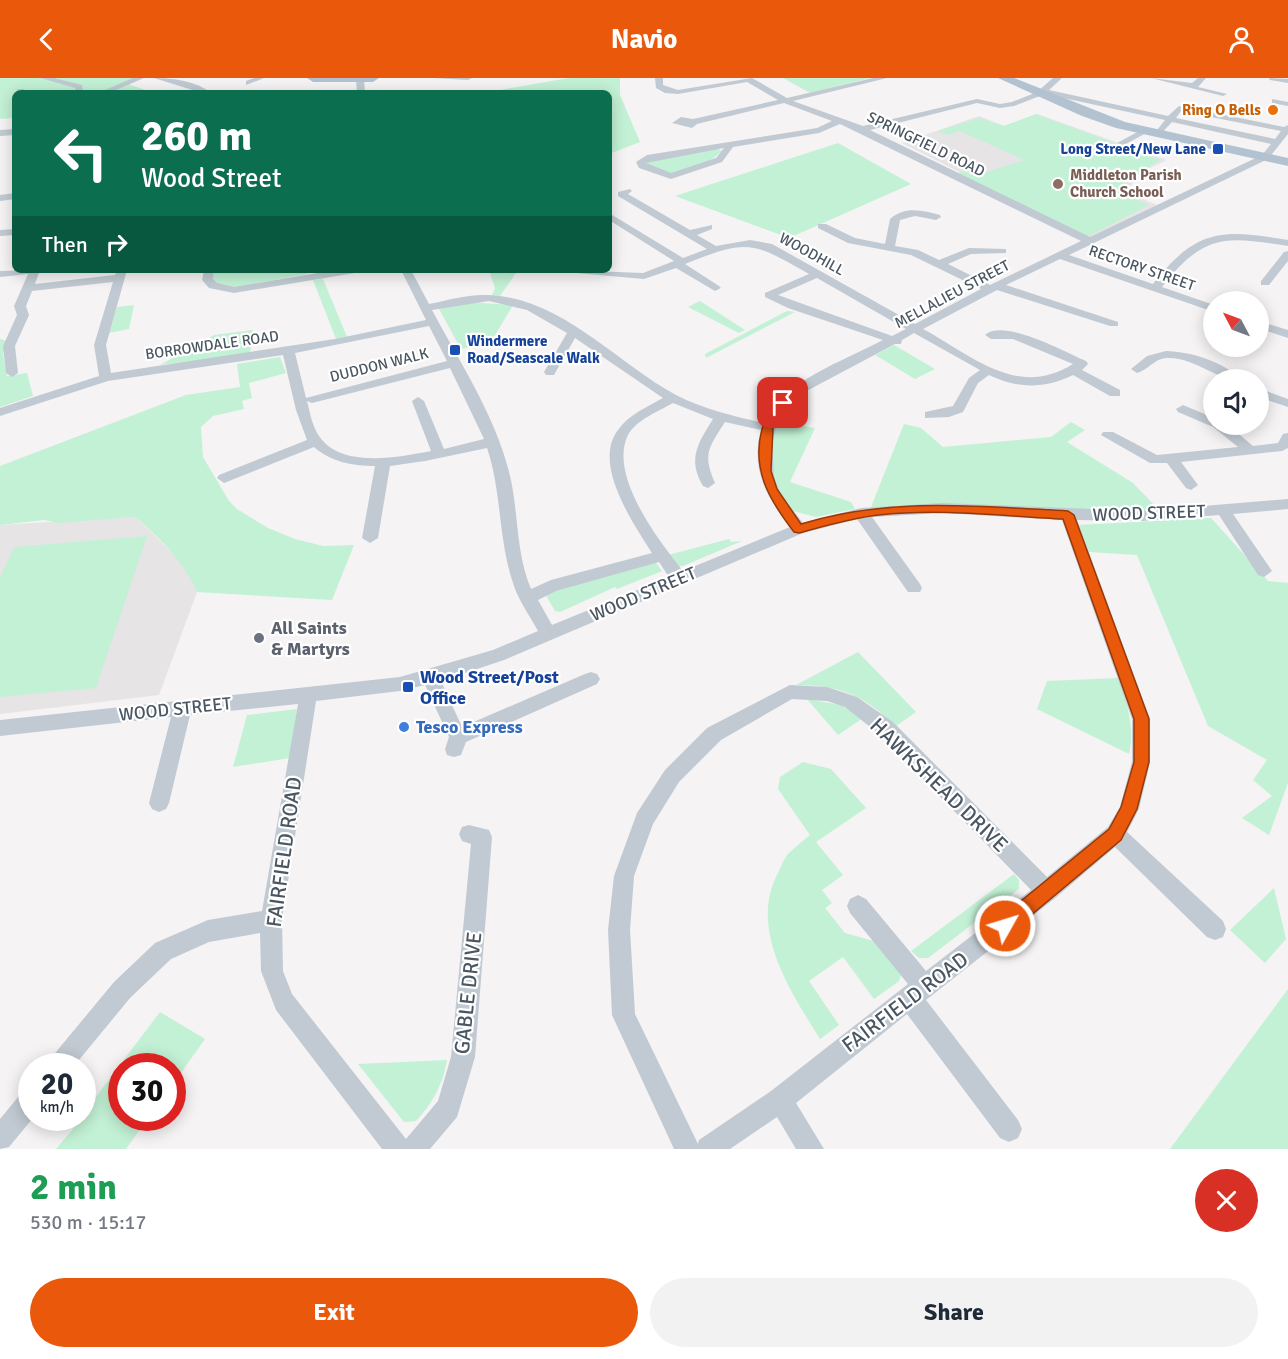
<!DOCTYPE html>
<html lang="en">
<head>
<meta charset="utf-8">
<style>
	:root { --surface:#fff; --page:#f2f2f3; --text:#1f2937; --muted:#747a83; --accent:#ea580c }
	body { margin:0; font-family:Signika,sans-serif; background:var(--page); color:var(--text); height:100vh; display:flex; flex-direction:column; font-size:22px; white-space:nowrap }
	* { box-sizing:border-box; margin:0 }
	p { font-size:20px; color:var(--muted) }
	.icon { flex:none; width:33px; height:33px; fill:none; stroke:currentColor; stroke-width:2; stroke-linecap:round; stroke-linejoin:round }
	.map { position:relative; height:1071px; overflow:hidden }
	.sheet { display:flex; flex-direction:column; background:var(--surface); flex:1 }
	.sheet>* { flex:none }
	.guide { position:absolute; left:12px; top:12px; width:600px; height:183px; border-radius:9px; box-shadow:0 3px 15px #0003; background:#0b6e4f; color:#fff; overflow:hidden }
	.needle { width:39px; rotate:311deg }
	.fabs { position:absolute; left:1203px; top:213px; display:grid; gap:12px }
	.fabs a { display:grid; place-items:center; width:66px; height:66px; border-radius:50%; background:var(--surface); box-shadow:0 3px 15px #0003; font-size:30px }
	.speed { position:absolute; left:18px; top:975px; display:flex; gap:12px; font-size:30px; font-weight:700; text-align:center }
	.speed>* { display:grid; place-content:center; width:78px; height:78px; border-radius:50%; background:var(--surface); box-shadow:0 3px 15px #0003; line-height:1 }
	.speed small { font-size:15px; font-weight:400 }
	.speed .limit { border:9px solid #d22; background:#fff; color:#111 }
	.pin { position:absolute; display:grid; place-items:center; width:51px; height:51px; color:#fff; margin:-26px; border-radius:12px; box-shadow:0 3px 9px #0006 }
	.me { position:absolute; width:66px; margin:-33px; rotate:51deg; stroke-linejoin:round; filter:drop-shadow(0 0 4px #0008) }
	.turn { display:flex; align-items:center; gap:21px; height:126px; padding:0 30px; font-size:27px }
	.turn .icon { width:78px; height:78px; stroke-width:2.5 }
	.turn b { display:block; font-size:42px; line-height:51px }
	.then { display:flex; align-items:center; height:57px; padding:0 30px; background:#0003; gap:12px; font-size:22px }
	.round { display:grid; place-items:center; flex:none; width:63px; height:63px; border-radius:32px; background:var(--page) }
	.summary { display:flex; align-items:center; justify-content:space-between; height:102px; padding:0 30px }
	h1 { font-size:36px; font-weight:700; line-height:45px; color:#1e9e55 }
	.primary-button { display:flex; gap:12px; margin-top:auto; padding:12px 30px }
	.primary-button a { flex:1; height:69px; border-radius:36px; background:var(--accent); color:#fff; font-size:24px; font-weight:700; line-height:69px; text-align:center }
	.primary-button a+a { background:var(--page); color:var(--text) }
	header { display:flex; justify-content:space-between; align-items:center; height:78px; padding:0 30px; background:var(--accent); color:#fff; font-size:27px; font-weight:700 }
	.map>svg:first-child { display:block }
	.education { fill:#e6e4e5 }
	.green { fill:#c3f1d5 }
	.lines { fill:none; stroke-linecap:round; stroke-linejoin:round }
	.street { fill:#c1cad2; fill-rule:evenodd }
	.primary { fill:#b3c2d1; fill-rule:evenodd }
	.route { fill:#ea580c; stroke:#983908; stroke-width:1.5 }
	.food-dot { fill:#e8710a; stroke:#fff; stroke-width:2 }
	.transit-dot { fill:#1a4fb4; stroke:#fff; stroke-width:2 }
	.education-dot { fill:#8d6e63; stroke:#fff; stroke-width:2 }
	.worship-dot { fill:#6b7280; stroke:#fff; stroke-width:2 }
	.shop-dot { fill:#3f7fe0; stroke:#fff; stroke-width:2 }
	.labels { text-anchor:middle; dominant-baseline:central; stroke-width:4.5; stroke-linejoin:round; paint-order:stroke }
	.far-food-label { font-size:15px; font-weight:bold; fill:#c56008; stroke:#fff; text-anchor:end }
	.far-street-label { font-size:15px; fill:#4a5661; stroke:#fff }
	.far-transit-label { font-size:15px; font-weight:bold; fill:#164399; stroke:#fff; text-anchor:end }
	.far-education-label { font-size:15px; font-weight:bold; fill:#785e54; stroke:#fff; text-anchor:start }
	.street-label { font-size:18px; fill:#4a5661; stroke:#fff }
	.worship-label { font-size:18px; font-weight:bold; fill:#5b616d; stroke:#fff; text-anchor:start }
	.transit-label { font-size:18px; font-weight:bold; fill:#164399; stroke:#fff; text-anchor:start }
	.shop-label { font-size:18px; font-weight:bold; fill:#366cbe; stroke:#fff; text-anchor:start }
	.near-street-label { font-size:21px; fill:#4a5661; stroke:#fff }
</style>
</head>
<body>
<header><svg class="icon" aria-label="back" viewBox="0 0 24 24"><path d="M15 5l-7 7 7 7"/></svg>Navio<svg class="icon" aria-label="person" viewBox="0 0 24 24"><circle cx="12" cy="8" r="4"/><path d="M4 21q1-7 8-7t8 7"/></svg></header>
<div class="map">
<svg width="1288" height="1071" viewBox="0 0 1288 1071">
	<rect width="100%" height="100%" fill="#f5f3f3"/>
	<path class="education" d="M1037,36L1167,82L1141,94L1126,114L1157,127L1090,160L902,65L979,38L1004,48Z
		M132,439L139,442L180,483L189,494L197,514L159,617L0,636V447Z"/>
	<path class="green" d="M0,0H143L128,6L154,15H15V40L0,41Z
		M569,0H620V17L640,64L609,76V15H482Z
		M783,0H870L810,15Z
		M1036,36L1160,82L1126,102L1121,115L1149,127L1087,159L958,95L963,93L975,98L1024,82L960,53L948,57L938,53L979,40L1004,48Z
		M838,65L911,106L789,160L675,118Z
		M716,70L722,73L710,83L673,95H667L643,85Z
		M214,192H305L307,196L233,210L221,208L213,202Z
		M489,192H518L500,218L492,217L495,210Z
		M323,201L347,259L336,261L313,202Z
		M700,223L745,252L739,255L688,229Z
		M465,224L513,227L491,264L461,271L439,231Z
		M134,227L129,251L109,255L117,229Z
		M787,233L795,234L706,280L705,276Z
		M253,252L250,276L160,287L214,257Z
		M0,261L7,263L3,276L7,298L27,295L33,318L0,329Z
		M894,267L935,291L915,301L875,277Z
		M280,279L286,295L249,305L252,320L242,323L244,331L213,338L201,349L203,379L229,423L237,431L268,450L295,461L323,468L354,467L332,522L197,514C184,484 163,464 139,442L132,439L58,445L44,442L0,447V388L186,317L240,309L237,286Z
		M780,344L815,350L790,404L851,424L855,431L816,439L789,432L774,402L770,362Z
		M1071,344L1085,352L1067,364L1133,405L1158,431L1137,434L871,429L904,346L921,350L943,369L1051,359Z
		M1211,440L1268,503L1288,505V705L1269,757L1242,740L1272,718L1253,702L1267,682L1208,648L1137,477L1089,474L1078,447Z
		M147,458L96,610L0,619V499L14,469Z
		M729,461L731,464L742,463L683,488H677L668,477Z
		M655,483L662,493L617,511L615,509L560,534L555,533L545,516Z
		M858,574L916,634L896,648C864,618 841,607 796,607Z
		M1119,600C1127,626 1135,650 1129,676L1037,631L1047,603Z
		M807,621L841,627L863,640L838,657Z
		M297,631L290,680L233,689L247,637Z
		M803,684L831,691L866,730L816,764L843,797L822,812L832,825L825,830L845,855L877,864L901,897L899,903L874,921L843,879L809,903L839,947L820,961C791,914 748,851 778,795C781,789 784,780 789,775C795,769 803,763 810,757L778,711L780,699Z
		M1014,796L1019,802V811L928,880H919L911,873Z
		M1274,810L1286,861L1265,885L1230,852Z
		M1288,911V1071H1170Z
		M160,934L205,961L173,1006L172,988H122V1040H148L126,1071H56L82,1040L83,1036Z
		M447,982C443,1006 433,1025 416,1043L404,1044L358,986Z"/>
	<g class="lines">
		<path class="street" d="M41,0H54L82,7L83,12L88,15H76L75,10Z
			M133,0H144L109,15H98Z
			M154,0C172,0 197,3 211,15H202Z
			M254,0H264L246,7V3Z
			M433,0H472L468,2Z
			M655,0H663V7L678,12L752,0L787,20L873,0H887L793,23L863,48L977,21L1000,26L1012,24L1037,14L1053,0H1062L1049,12L1168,38L1179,28L1284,49L1288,47V56L1268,81L1069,177L1153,206C1197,150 1222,151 1288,162V168C1225,158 1204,155 1162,209L1214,227V234L1060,181L1006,207L1118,244V248H1110L997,212L923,251C973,278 1017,321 1073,286L1013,261H991L985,257C1004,240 1065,274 1086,283L1088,286L1082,292L1120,312V318H1110L1073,297C1044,311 1018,311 989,297L978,305L963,334L949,339L925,340V334L953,328L969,300L980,292L914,255L902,262L901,266H895L801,316L779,339L772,365L774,399L781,417L803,445L861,430L942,425L1143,433L1288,421V431L1233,436L1272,493L1264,499L1258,497L1219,437L1143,443L1077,442L1150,641V684L1139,731L1127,754L1223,843L1226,851L1223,859L1215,862L1207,859L1115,769L1054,821L926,922L1018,1042L1022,1051L1018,1060L1009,1064L1000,1060L907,936L796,1025L824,1071H796L777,1039L730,1071H674L612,937L608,852L614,798L637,735L665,692L707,650L790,607L827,609L857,619L893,644L1047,799L1108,749L1120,729L1132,684V641L1062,442L942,435L872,439L920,506L922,510L920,514H908L857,441L803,455L504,582L441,603L462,649L585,596L591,594L597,596L600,601L597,606L466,664L461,677L454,679L447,677L445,671L449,659L425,607L400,613L316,623L282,842L283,893L292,916L406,1061L438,1023L451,979L471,766L462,763L459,756L462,749L469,747L489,752L492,759L475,979L457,1039L430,1071H382L276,932L261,893L260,855L209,864L171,881L130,920L74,988H47L51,980L114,904L155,865L208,842L262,833L298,626L190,637L169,725L166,731L159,734L152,731L149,725L171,639L0,658V642L400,599L493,572L538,553C530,538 519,523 514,508C498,463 502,414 487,370L425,383L390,388L378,460L370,465L362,460L375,388C353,388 331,384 314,369L224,405L217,400L219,397L307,362L296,332L283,277L108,303L0,338V330L99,298L94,267L113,204L32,213L26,228L29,237L15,268L18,295L12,299L6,295L3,268L17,237L14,228L28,196L0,199V193L40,192L35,206L115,197L117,192H127L106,267L111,295L335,261L426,242L401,192H411L429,226C448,222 468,216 488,217C562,220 615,284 676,317C703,331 734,338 763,345C786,301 842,284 883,262L788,230L765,219V215L809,196C751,163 748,161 685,186L719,208L721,210L715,213L676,190L644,201L565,194L564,192L643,195L674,183L609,142V135L683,180L707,171L618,118V114L630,111L632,113L628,116L690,152L712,147V151L697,157L716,168L750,162L772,166L915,246L981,211L911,177L848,165L818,150V146H826L855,160L885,166L890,141C904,128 923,132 940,137L941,139L936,142L915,138L900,142L895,168L918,172L939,182L969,170L1006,171V175L971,176L948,186L990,207L1081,163L840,46L819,55L733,69L722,84L671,101L639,90L636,84L647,77L817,50L832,43L784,25L697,46L692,50L672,45L681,39L693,41L778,22L747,4L678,16L665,15L656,10ZM1045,16L1165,42L1154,56L1158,59L1172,44L1271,66L1262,77L1090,159L870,52L977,25L1000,30L1014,28ZM1181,33L1281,53L1275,61L1176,40ZM724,70L716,80L671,95L646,85ZM817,200L906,251L892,258L778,217ZM489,223L527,232L567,255L544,294L546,297H554L575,260L663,320C647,329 628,337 618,352C592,386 633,445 652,475L551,502L531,511C515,473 519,432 509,394C495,337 459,283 432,232ZM429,248L447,283L306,320L295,275ZM450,290L484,361L444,371L424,323L418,319L412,323L431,373C399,379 341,391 319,358C312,348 310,334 307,323L312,325ZM673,325L713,341C698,365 687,381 703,408L708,410L715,405C702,376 709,369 725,344L761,352C750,391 767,420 790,449L683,493C659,463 608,397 628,357C636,342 659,333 673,325ZM659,484L669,499L552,547L538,522L556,513ZM792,621L827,623L845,629L879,656L1031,812L926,893L866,821L858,817L850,821L847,828L850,835L908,906L771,1013L699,1062L698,1066L635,936L630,852L634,798L653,746L679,704L721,662Z
			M1151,0L1192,5L1198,0H1206L1198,9L1227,16L1223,18Z
			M1269,0L1288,1V5L1270,2Z
			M356,1H364L365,15H357Z
			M18,11H24L25,13L15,15Z
			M1272,21L1288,24V28L1272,25Z
			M15,51V57L0,58V52Z
			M1143,51L1150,53L1124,67L1117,65Z
			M15,115V121L0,123V117Z
			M15,151V157L0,158V152Z
			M1288,173V183L1269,207H1261V203L1284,174Z
			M204,192H214L213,201L217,205L234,209L335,192H360L355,195L234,215L209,210L202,202Z
			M1258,243L1288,252V260L1258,250Z
			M1166,273C1191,274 1223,283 1241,302C1214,302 1194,278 1166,280C1154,281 1148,292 1137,295L1131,291L1147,278Z
			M1258,310L1288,321V329L1258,319Z
			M1183,327L1214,340V346H1227L1253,368L1278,365L1283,356L1288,355V370L1282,373L1181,384L1198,407L1191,412L1186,410L1167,385H1150L1101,357L1103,354H1113L1157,377L1238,369L1213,349L1178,334L1176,331Z
			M32,1010L33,1040L9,1069L0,1071V1041L23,1013Z"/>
		<path class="primary" d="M307,0H379L373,4H313Z
			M998,0H1014L1125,44L1288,80V88L1116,50L1082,38Z"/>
	</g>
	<path class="route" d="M779,323L789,325L773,350L771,393L777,411L801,446C889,419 977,428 1068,433L1074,437L1149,641V684L1137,731L1121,762L1011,854L1005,856L999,854L996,848L999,841L1109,751L1121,729L1134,684V641L1063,441C1002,438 940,430 879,437C851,440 825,448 799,455L794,454C770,423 751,392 762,351C764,342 774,331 779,323Z"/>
	<circle class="food-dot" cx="1273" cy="32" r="6"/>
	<g class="transit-dot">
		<rect x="1212" y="65" width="12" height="12" rx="3"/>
		<rect x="449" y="266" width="12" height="12" rx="3"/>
		<rect x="402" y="603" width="12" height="12" rx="3"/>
	</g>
	<circle class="education-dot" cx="1058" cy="106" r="6"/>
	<circle class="worship-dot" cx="259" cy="560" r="6"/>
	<circle class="shop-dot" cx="404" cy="649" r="6"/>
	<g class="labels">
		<g class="far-food-label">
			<text x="1261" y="32">Ring O Bells</text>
		</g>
		<g class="far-street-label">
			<text transform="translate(926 66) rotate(26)">SPRINGFIELD ROAD</text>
			<text transform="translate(812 176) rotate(29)">WOODHILL</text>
			<text transform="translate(1142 190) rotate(19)">RECTORY STREET</text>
			<text transform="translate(952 216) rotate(-28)">MELLALIEU STREET</text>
			<text transform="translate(212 267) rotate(-8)">BORROWDALE ROAD</text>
			<text transform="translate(379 287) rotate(-14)">DUDDON WALK</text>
		</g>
		<g class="far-transit-label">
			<text x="1206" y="71">Long Street/New Lane</text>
			<text x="467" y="263" text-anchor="start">Windermere<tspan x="467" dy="17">Road/Seascale Walk</tspan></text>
		</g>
		<g class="far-education-label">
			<text x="1070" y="97">Middleton Parish<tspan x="1070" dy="17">Church School</tspan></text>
		</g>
		<g class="street-label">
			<text transform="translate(1149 435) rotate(-2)">WOOD STREET</text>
			<text transform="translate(643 516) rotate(-23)">WOOD STREET</text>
			<text transform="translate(175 631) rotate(-6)">WOOD STREET</text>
		</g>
		<g class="worship-label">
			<text x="271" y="550">All Saints<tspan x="271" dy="21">&amp; Martyrs</tspan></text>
		</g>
		<g class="transit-label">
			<text x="420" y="599">Wood Street/Post<tspan x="420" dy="21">Office</tspan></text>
		</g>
		<g class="shop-label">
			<text x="416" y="649">Tesco Express</text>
		</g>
		<g class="near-street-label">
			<text transform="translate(939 707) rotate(44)">HAWKSHEAD DRIVE</text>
			<text transform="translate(284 774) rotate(-82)">FAIRFIELD ROAD</text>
			<text transform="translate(468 915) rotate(-84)">GABLE DRIVE</text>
			<text transform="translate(905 924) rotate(-37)">FAIRFIELD ROAD</text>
		</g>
	</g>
</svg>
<div class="fabs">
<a><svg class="needle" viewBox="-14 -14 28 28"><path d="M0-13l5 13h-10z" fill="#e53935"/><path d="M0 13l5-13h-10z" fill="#747a83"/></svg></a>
<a><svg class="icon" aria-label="sound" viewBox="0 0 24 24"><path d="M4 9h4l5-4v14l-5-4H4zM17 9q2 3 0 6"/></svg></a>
</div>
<div class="speed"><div>20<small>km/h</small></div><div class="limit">30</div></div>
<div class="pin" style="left:783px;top:325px;background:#d93025"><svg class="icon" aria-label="arrive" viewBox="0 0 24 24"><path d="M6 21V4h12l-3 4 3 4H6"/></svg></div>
<svg class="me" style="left:1005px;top:848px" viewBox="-20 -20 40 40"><circle r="17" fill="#ea580c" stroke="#fff" stroke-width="3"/><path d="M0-11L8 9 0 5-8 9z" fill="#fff"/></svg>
<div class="guide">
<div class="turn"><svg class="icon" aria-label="left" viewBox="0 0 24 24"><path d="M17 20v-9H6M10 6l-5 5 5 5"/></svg><div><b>260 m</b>Wood Street</div></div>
<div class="then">Then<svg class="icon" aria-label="right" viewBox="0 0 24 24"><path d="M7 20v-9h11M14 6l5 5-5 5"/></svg></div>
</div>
</div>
<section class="sheet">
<div class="summary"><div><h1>2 min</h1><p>530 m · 15:17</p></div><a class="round" style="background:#d93025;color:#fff"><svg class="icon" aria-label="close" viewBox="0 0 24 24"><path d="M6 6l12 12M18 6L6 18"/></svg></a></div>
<div class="primary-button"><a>Exit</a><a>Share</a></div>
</section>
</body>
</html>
